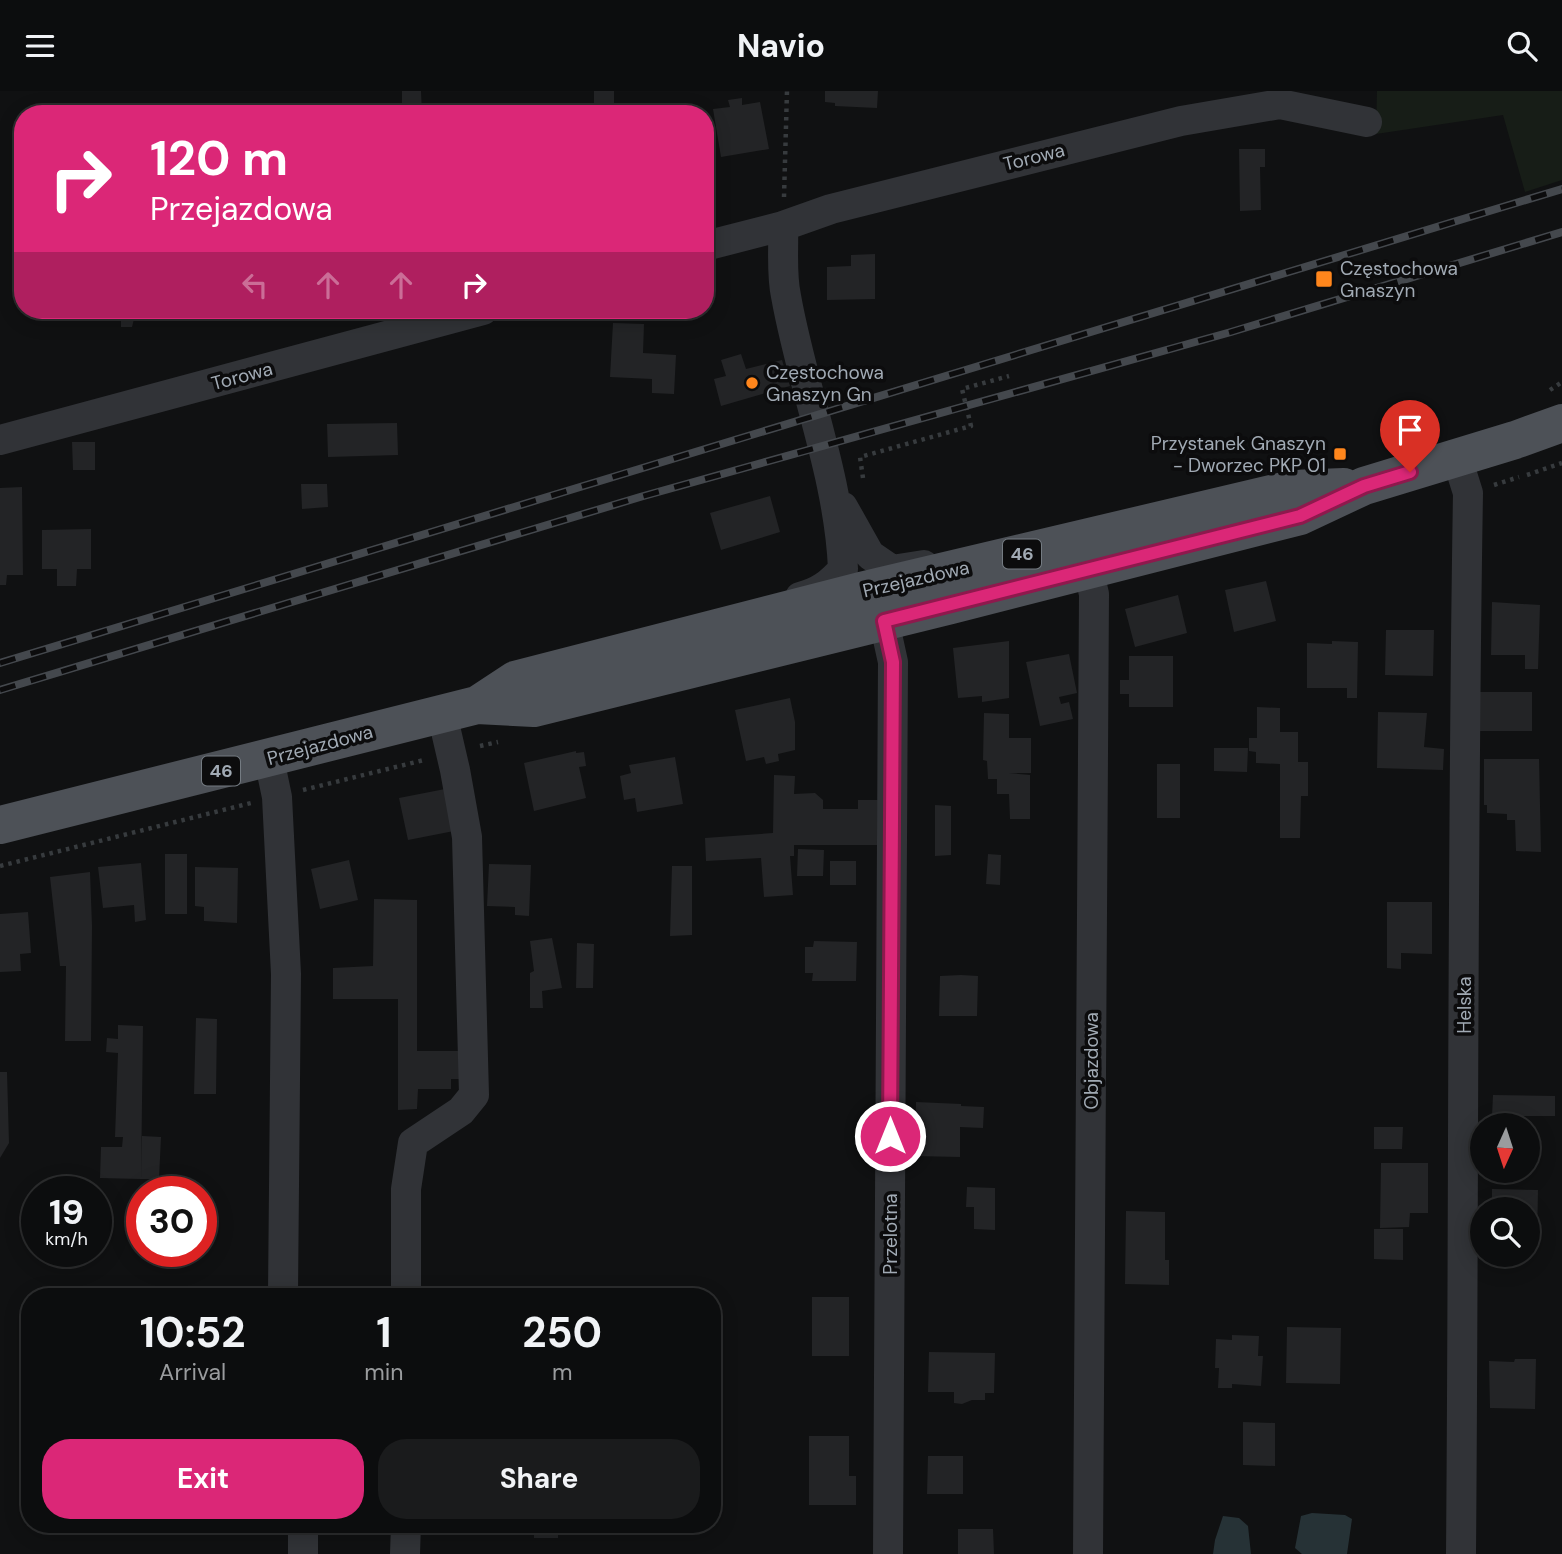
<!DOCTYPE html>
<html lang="en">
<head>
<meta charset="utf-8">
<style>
	:root { --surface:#0c0d0e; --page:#1a1b1c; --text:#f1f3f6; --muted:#9a9c9e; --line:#2c2d2e; --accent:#db2777 }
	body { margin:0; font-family:"DM Sans",sans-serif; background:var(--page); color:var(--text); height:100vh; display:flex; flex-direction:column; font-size:26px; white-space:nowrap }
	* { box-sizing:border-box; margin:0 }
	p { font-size:23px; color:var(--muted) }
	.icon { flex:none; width:38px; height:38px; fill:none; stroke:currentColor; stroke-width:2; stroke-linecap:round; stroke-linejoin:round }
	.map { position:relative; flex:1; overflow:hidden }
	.drawer { position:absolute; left:21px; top:1197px; width:700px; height:245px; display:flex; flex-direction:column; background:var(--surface); border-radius:28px; box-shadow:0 4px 18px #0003,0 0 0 2px var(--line) }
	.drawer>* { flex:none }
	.top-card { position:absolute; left:14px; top:14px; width:700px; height:214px; border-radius:28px; box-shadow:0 4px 18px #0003,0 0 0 2px var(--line); background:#db2777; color:#fff; overflow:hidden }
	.needle { width:46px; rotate:183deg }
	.buttons { position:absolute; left:1470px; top:1022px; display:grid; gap:14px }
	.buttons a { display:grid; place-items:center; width:70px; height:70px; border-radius:50%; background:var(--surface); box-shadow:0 4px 18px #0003,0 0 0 2px var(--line); font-size:35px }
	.speed { position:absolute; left:21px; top:1085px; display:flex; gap:14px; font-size:35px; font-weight:700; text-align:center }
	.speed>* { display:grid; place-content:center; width:91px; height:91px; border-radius:50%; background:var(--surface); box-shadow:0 4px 18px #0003,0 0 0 2px var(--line); line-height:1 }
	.speed small { font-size:18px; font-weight:400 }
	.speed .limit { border:10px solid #d22; background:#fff; color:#111 }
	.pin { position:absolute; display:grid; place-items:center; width:60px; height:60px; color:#fff; margin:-72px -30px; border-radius:50% 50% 50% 0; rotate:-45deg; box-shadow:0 0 7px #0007 }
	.pin .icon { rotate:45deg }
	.me { position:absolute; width:77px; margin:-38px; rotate:0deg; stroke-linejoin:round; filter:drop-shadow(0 0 5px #0008) }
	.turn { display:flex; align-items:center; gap:24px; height:147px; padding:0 21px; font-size:32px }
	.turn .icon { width:91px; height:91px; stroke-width:2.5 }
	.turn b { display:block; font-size:49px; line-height:60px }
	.lanes { display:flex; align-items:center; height:66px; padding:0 21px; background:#0003; justify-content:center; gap:35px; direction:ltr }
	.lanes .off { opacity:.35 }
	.eta { display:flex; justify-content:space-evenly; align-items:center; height:119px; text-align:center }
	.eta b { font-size:42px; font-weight:700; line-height:49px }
	.primary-button { display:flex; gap:14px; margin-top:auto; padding:14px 21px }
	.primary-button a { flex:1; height:80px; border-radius:28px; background:var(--accent); color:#fff; font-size:28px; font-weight:700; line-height:80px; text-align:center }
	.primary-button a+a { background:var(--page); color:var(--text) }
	header { display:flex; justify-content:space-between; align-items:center; height:91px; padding:0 21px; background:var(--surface); font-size:32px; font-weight:700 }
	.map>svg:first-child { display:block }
	.green { fill:#171d17 }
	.water { fill:#263236 }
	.building { fill:#232426 }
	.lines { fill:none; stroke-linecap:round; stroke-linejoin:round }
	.path { stroke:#373b3e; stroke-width:4.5; stroke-dasharray:3.5 5; stroke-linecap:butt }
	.minor { stroke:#313337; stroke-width:30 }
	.major { stroke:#4d5157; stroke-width:38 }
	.rail-casing { stroke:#44484d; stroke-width:8 }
	.rail { stroke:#0c0c0d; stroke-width:5; stroke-dasharray:16; stroke-linecap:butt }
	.route-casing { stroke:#8e194d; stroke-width:18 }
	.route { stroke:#db2777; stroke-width:12 }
	.poi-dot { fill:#ff861c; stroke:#0c0c0d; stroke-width:2.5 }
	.labels { text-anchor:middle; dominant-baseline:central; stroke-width:7; stroke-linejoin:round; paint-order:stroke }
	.shield { fill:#0c0c0d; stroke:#747b82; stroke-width:2 }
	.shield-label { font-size:18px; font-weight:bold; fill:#a1aab4 }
	.street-label { font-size:19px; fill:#a1aab4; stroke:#0c0c0d }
	.poi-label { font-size:19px; fill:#a1aab4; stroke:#0c0c0d; text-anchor:start }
</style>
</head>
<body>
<header><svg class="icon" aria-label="menu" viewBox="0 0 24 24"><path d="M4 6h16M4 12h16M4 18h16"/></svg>Navio<svg class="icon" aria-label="search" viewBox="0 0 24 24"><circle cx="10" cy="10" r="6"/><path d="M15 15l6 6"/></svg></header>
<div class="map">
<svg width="1562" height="1463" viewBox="0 0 1562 1463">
	<rect width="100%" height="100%" fill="#101112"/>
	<path class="green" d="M1377,0H1562V89L1525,101L1503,24L1376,43Z"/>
	<path class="water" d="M1312,1422L1345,1424L1352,1428L1347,1463H1302L1295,1457L1301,1425Z
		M1223,1425L1239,1427L1248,1435L1251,1463H1213L1215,1449Z"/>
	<path class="building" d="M402,0H421L422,23H402Z
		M594,0H614V14H594Z
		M825,0H878L877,17L835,15V12L825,11Z
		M742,7V14L760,11L769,58L721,66L713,18L730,16L728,9Z
		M1239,58H1265V76H1260L1261,119L1240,120Z
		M875,163V208L827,209V176L851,175V164Z
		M49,219H134V228L132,236H121V228L49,226Z
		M613,232L644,233L643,262L676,264L674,303L652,302V288L610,286Z
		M741,263L746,278L782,269L790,295L721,315L714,288L726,285L721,269Z
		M397,332L398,364L328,366L327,333Z
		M72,351H95V379H73Z
		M301,393H327L328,416L302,418Z
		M22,396L23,484H7L6,494H0V397Z
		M770,405L780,441L721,459L710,422Z
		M91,438V478H77L76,495H57V478H42V439Z
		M1266,490L1276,530L1234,541L1225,499Z
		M1178,504L1187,542L1135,556L1125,518Z
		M1492,511L1540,514L1538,578H1525V564H1491Z
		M1386,539H1434L1433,585L1385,584Z
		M1009,550V607L982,611V605L958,607L953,557Z
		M1332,550L1358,551L1357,607H1347V597H1307V552L1332,553Z
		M1069,563L1077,602L1059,606L1061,613L1069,611L1073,628L1040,635L1026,571Z
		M1129,565H1173V616H1129V603H1120V589H1129Z
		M1479,601H1532V640H1479Z
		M790,607L795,631V659L778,663L779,670L766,673L764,666L746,670L735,619Z
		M1257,616L1280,617V641H1298V671H1308V705H1301L1300,747H1280V673L1256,672V661L1249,660V647H1257Z
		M1378,621L1427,622L1424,656L1444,658L1443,679L1377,677Z
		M984,622L1009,623V647H1031V682H1009L1030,684V728H1010L1009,703H997V688H988L987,670L983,669Z
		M1214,657H1248L1247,681L1214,680Z
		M576,660V662L584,661L586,675L579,676L586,707L534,720L524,672Z
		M675,666L683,713L637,721L635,707L624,709L620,685L631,682L629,674Z
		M1484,668H1539L1541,761L1516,760L1515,729H1507V723L1487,722V714H1484Z
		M1157,673H1180V727H1157Z
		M774,684L795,685L794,703L815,702L823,709V718H858V709H878L877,754H794V765H790L793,804L764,806L761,767L706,770L705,747L773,742Z
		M445,698L454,740L408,749L399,707Z
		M935,714L951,715V764L935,765Z
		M798,758L824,759L823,785H797Z
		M165,763H187V823H165Z
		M988,763L1001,764L1000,794L986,793Z
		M349,769L358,809L320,818L311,778Z
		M830,770H856V794H830Z
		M141,772L146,829L135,831L134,814L103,817L98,776Z
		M489,773L531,774L529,825L515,824V816L487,815Z
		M672,775H692V844L670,845Z
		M195,776L238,777L237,832L204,830V816L195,815Z
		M90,781L92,835L91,950H65L66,875H60L50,786Z
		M374,808L417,809V960H463L464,988H451V998H418L417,1018L398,1019V908H333V877L373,875Z
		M1387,811H1432V863L1401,862V878L1387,877Z
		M28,821L31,862L20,863L21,880L0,881V823Z
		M552,847L562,897L542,900L543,917H530V882L534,880L530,850Z
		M814,850L857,851L856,890H812L813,882H805V856H813Z
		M577,852L594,853L593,897H576Z
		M961,884L978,885L977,925H939L940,885Z
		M196,927L217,928L216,1003H194Z
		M118,934L143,935L141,1088L100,1087L101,1056H122L123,1046H115L118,962L106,961L107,947L118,948Z
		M0,981H7L9,1052L0,1067Z
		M1493,1004L1555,1005V1025H1492Z
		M916,1011L961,1013V1015L984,1016L983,1037L960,1036V1066L915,1065Z
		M1374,1036H1403L1402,1058H1374Z
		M142,1045L161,1046L159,1088H141Z
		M1381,1072H1428V1122H1410L1409,1136L1380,1137Z
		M967,1096L995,1097V1139L974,1138V1116H966Z
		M1492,1098L1538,1099L1537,1153L1528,1152V1118H1492Z
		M1126,1120L1165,1121V1169H1169V1194L1125,1193Z
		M1374,1138H1403V1169L1374,1168Z
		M161,1195H192V1206H161Z
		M812,1206H849V1265H812Z
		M1287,1236L1341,1237L1340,1293L1286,1292Z
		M1232,1244L1259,1245L1258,1265H1263L1261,1295L1232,1293V1297H1218L1219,1277H1215L1216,1248L1232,1249Z
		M929,1261L995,1262L994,1302H985V1309H972L962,1313L954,1312V1301H928Z
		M1515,1268H1536L1535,1318L1490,1317L1489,1270L1514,1271Z
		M1243,1331L1275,1332V1375L1243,1374Z
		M809,1345H849V1385H856V1414H809Z
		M928,1365H963V1403H927Z
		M534,1433H558V1447H534Z
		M958,1438H993L994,1463H958Z"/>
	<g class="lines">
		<path class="path" d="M784,106L787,0
			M1550,299L1562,291
			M1527,384L1562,372
			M863,387L860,366L971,335L962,298L1009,285
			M1494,394L1519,386
			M480,655L498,651
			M303,699L424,669
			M0,775L251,712"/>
		<path class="minor" d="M783,135C784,157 781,182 786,205C802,296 839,384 843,478C830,493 819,501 800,506
			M705,155L783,135L831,118L1181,30L1280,13L1367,31
			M0,349L483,219
			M1457,367L1468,402C1462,756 1464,1109 1461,1463
			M843,416L870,464L892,479L924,474
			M1088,478L1094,503L1088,1463
			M884,530L893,571L888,1463
			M269,668L277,706L286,883L283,1202
			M406,1206V1098L413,1052L461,1020L474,1004L467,746L455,679L442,623
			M303,1463V1433
			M405,1463L406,1433"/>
		<path class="major" d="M477,614L515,589L861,500L1292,398L1344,396
			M0,734L477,614L534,617L951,514L1300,425L1364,395L1515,349L1562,332"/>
		<g class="rail-casing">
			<path id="rail" d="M0,572L1562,98
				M0,599L640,406L1231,241L1562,141"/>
		</g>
		<use href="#rail" class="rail"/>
	</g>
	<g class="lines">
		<g class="route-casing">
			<path id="route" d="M890,1045L893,571L884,530L1300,425L1364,395L1410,381"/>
		</g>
		<use href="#route" class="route"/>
	</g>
	<g class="poi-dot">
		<rect x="1315" y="179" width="18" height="18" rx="3.5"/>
		<circle cx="752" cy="292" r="7"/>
		<rect x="1333" y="356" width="14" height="14" rx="3.5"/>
	</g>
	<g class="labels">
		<g class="shield">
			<rect x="1003" y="448.5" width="38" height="29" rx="5"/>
			<rect x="202" y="665.5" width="38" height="29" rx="5"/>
		</g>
		<g class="shield-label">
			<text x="1022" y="463">46</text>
			<text x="221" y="680">46</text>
		</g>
		<g class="street-label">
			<text transform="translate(1034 66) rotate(-14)">Torowa</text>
			<text transform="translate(242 285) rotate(-15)">Torowa</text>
			<text transform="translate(916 488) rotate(-13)">Przejazdowa</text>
			<text transform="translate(320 654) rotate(-15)">Przejazdowa</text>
			<text transform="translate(1464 914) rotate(-90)">Helska</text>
			<text transform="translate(1091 970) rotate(-90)">Objazdowa</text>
			<text transform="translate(890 1143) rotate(-90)">Przelotna</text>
		</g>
		<g class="poi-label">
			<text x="1340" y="177">Częstochowa<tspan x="1340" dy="22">Gnaszyn</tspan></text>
			<text x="766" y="281">Częstochowa<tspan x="766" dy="22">Gnaszyn Gn</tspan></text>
			<text x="1326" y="352" text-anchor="end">Przystanek Gnaszyn<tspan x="1326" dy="22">- Dworzec PKP 01</tspan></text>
		</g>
	</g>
</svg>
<div class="buttons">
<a><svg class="needle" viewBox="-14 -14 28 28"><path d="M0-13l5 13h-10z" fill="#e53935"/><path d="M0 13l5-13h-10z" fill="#9a9c9e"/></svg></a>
<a><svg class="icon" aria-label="search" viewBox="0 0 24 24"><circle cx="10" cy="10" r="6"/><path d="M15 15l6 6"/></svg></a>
</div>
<div class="speed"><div>19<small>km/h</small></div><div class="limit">30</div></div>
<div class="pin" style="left:1410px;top:381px;background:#d93025"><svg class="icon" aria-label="arrive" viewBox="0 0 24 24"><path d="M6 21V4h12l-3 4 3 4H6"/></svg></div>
<svg class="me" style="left:890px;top:1045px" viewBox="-20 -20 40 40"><circle r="17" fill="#db2777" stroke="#fff" stroke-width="3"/><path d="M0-11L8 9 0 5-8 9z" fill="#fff"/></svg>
<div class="top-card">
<div class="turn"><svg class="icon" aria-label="right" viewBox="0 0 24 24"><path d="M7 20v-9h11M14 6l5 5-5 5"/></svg><div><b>120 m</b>Przejazdowa</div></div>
<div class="lanes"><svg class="icon off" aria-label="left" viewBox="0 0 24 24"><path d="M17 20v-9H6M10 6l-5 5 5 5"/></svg><svg class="icon off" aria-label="ahead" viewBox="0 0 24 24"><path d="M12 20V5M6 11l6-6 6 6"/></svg><svg class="icon off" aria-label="ahead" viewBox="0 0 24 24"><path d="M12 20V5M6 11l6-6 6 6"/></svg><svg class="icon" aria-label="right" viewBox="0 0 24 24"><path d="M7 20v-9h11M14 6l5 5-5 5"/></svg></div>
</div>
<section class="drawer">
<div class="eta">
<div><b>10:52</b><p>Arrival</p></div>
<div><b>1</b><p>min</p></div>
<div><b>250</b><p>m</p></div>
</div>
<div class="primary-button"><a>Exit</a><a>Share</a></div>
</section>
</div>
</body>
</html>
